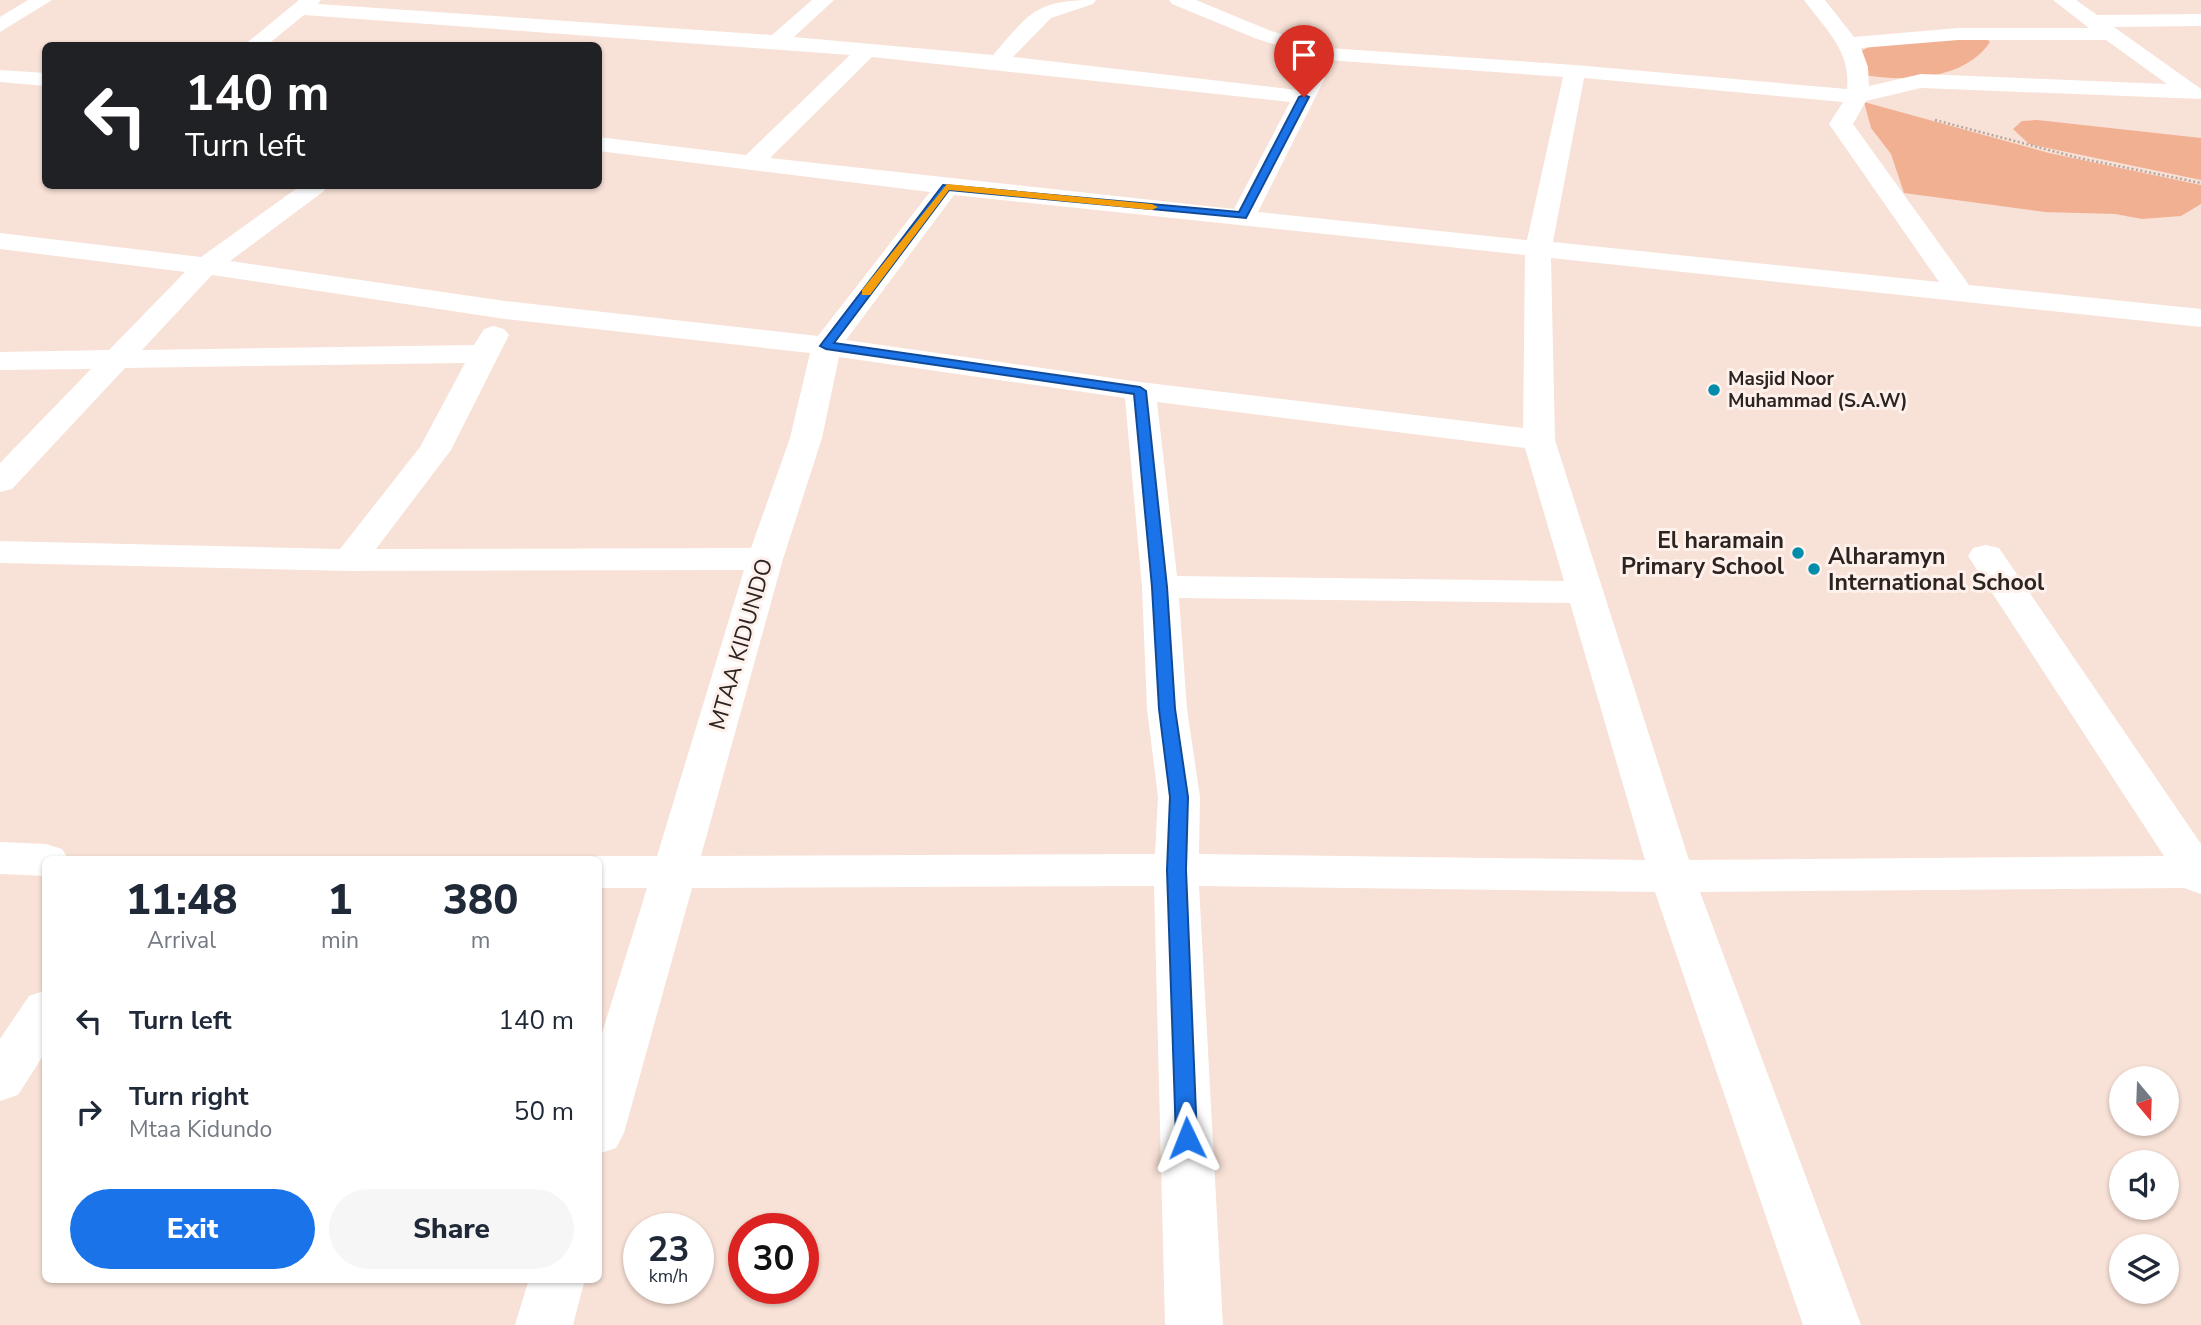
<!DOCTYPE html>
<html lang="en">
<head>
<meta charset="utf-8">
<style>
	:root { --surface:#fff; --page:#f6f6f7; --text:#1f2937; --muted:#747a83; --accent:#1a73e8 }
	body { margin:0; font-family:"Nunito Sans",sans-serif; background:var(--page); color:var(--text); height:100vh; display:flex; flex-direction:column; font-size:26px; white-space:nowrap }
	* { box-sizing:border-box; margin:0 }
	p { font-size:23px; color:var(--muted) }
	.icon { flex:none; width:38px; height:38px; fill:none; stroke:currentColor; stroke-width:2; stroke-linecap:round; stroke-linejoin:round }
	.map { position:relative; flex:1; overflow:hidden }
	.panel { position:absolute; left:42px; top:856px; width:560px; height:427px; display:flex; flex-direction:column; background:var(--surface); border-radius:10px; box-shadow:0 2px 5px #0004 }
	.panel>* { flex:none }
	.guide { position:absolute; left:42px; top:42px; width:560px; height:147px; border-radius:10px; box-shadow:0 2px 5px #0004; background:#202124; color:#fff; overflow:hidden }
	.needle { width:46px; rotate:161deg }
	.controls { position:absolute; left:2109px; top:1066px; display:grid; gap:14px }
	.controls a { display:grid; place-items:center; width:70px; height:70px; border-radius:50%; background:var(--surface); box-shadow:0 2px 5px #0004; font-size:35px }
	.speed { position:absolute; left:623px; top:1213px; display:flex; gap:14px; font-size:35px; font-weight:700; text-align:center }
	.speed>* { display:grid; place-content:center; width:91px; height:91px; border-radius:50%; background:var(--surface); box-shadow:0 2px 5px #0004; line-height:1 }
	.speed small { font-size:18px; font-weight:400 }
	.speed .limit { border:10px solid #d22; background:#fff; color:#111 }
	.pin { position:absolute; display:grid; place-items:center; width:60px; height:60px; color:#fff; margin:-72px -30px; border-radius:50% 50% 50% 0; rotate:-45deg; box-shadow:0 0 7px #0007 }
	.pin .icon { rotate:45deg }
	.me { position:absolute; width:77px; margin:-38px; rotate:358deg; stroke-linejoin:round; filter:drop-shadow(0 0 5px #0008) }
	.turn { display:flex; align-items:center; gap:24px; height:147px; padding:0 28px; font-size:32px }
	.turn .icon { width:91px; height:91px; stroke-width:2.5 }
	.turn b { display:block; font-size:49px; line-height:60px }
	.eta { display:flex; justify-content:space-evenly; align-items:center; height:119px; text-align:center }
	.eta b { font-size:42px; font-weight:800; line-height:49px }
	.cta { display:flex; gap:14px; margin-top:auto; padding:14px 28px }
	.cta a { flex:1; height:80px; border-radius:42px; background:var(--accent); color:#fff; font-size:28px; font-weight:800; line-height:80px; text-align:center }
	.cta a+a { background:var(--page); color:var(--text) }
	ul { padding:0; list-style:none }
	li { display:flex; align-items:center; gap:21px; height:91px; padding:0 28px }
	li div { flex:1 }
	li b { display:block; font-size:26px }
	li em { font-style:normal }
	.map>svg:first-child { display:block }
	.green { fill:#f2b092 }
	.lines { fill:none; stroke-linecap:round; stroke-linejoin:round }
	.path { stroke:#b8a69d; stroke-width:2.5; stroke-dasharray:2 2.5; stroke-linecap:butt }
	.minor { fill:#fff; fill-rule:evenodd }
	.route { fill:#1a73e8; stroke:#114b97; stroke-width:2 }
	.slow { fill:#f59e0b }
	.poi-dot { fill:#028cab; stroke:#fef0ea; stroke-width:2.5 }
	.labels { text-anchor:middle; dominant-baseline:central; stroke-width:6; stroke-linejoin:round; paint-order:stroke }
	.far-poi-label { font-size:19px; font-weight:bold; fill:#2c2420; stroke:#fef0ea; text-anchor:start }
	.poi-label { font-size:23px; font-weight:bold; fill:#2c2420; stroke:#fef0ea; text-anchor:end }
	.street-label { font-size:23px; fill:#2c2420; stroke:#fef0ea }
</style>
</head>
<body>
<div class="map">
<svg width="2201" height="1325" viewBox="0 0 2201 1325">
	<rect width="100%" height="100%" fill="#f8e1d6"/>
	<path class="green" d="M1922,39H1987L1990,42C1965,80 1905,82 1864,75L1861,51L1871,46Z
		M1864,102L2049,153L2201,185V204L2181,216L2142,219L2115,214L2045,212L1904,193L1891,154L1871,128Z
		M2037,120L2201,138V180L2029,144L2013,129L2022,121Z"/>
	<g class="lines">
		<path class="path" d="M1935,120L2079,158L2201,183"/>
		<path class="minor" d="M28,0H52L0,32V17Z
			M299,0H321L318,4L772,35L812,0H834L794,37L993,55C1030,12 1036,0 1096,0L1093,4L1051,18L1013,57L1297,90L1306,73H1322L1325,78L1258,212L1527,240L1563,77L1327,60L1257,39L1172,4L1169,0H1196L1271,31L1329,48L1575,65L1847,89C1851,50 1825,29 1804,0H1825L1854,37L1958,28H2089L2053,0H2076L2097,15L2201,14V26L2114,27L2201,89V99L1921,88L1866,101L1853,124L1969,285L2201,309V327L1551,258L1555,440L1689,860L2164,856L1968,556L1973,548L1986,545L1999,548L2201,844V894L2184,888L1700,892L1861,1325H1803L1655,892L1199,886L1223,1325H1165L1154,886L692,888L624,1133L616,1148L598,1154V1046L647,888H598V859H587L598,856H657L744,570L350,571L0,563V541L340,549L420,447L465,363L125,368L12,489L0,492V463L91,369L0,370V352L109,350L185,272L0,249V233L201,257L300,186H327L324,191L230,261L505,301L818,336L930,192L598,151V137L746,155L850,55L304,15L266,46H243ZM1958,40H2106L2167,84L1921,74L1869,86L1868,67L1861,48ZM872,57L1290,102L1234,209L770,158ZM1584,78L1843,102L1829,124L1939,282L1553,242ZM954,195L1525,255L1523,428L1140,382L846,340ZM212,275L505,319L810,353L790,438L751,548L376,549L451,450L509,335L504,329L494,326L484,329L474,345L142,350ZM839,357L1125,398L1142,587L1147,709L1158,797L1155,854L701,856L783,559L822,438ZM1157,402L1525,448L1564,581L1177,576ZM1179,598L1570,603L1645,860L1199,854L1200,797L1187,709Z
			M0,70L46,73V86L0,82Z
			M0,842L46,844L62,849L68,859H46V876L0,874Z
			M46,990V1051L18,1095L0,1101V1039L29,996Z
			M529,1279H585L573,1325H515Z"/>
	</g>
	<path class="route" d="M1304,95L1309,97L1246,218L949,190L834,343L1140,387L1146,391L1167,587L1175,709L1188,797L1186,870L1197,1138L1194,1144L1187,1147L1179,1144L1176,1138L1167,870L1170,797L1159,709L1152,587L1134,394L826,349L820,346L943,185L1239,212L1299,97Z"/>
	<path class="slow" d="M947,184L1152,204L1158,207L1152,210L949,190L870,295H862V290Z"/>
	<g class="poi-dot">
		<circle cx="1714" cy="390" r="7"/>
		<circle cx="1798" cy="553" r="7"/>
		<circle cx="1814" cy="569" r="7"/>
	</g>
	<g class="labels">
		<g class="far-poi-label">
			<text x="1728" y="379">Masjid Noor<tspan x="1728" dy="22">Muhammad (S.A.W)</tspan></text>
		</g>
		<g class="poi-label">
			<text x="1784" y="540">El haramain<tspan x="1784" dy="26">Primary School</tspan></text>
			<text x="1828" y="556" text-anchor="start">Alharamyn<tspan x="1828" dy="26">International School</tspan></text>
		</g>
		<g class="street-label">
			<text transform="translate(741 644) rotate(-74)">MTAA KIDUNDO</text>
		</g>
	</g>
</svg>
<div class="controls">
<a><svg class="needle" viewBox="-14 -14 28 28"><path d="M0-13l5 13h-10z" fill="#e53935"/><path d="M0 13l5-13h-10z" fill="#747a83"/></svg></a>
<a><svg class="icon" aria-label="sound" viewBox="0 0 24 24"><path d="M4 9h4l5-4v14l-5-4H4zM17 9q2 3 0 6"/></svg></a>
<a><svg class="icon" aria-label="layers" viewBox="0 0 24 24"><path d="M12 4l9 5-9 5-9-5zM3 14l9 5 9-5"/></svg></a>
</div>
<div class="speed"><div>23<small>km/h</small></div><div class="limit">30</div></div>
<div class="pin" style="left:1304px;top:97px;background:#d93025"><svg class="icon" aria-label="arrive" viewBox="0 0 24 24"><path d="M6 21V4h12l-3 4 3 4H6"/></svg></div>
<svg class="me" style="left:1187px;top:1138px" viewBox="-20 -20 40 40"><path d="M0-17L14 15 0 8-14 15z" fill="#1a73e8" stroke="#fff" stroke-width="4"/></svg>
<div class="guide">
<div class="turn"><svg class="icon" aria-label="left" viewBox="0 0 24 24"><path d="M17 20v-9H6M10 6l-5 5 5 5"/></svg><div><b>140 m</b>Turn left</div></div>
</div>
<section class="panel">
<div class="eta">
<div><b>11:48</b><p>Arrival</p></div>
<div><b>1</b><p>min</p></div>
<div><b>380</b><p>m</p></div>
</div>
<ul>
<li><svg class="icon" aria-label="left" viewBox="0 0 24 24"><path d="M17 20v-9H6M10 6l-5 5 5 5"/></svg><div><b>Turn left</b></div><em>140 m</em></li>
<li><svg class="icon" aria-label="right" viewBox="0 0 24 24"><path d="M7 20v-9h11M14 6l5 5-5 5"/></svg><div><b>Turn right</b><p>Mtaa Kidundo</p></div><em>50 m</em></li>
</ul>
<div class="cta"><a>Exit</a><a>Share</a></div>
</section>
</div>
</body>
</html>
